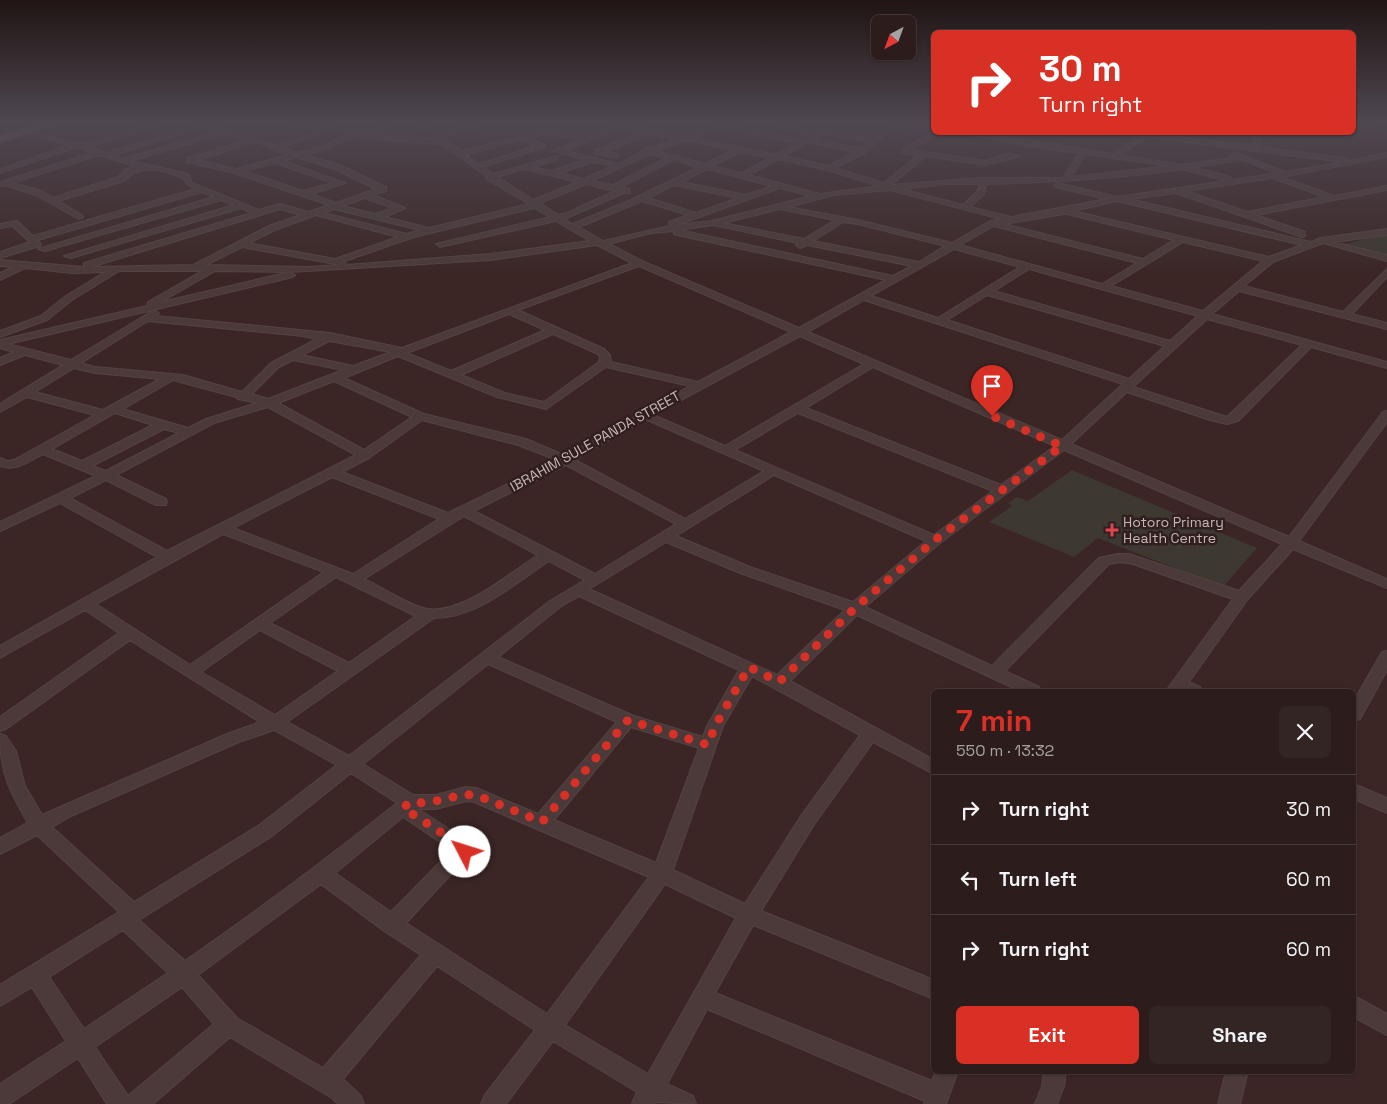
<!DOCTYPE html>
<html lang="en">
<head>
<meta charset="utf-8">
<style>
	:root { --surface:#2c1c1c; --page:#342525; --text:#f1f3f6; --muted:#a6a1a3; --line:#483a3b; --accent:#d93025 }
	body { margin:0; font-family:"Space Grotesk",sans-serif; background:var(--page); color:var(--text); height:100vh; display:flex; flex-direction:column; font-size:19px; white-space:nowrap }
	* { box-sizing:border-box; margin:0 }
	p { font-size:16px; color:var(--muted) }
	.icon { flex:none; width:28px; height:28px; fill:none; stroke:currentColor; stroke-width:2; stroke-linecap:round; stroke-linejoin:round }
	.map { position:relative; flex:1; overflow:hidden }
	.drawer { position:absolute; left:931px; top:689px; width:425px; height:385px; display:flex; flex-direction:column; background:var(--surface); border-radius:8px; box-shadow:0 1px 4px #0004,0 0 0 1px var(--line) }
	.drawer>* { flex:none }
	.guide { position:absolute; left:931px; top:30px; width:425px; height:105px; border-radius:8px; box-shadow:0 1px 4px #0004,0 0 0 1px var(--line); background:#d93025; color:#fff; overflow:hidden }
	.needle { width:32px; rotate:221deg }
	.controls { position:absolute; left:871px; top:15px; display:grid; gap:10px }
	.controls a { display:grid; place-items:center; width:45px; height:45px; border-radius:8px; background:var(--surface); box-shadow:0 1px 4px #0004,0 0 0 1px var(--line); font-size:25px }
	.pin { position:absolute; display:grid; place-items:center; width:42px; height:42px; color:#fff; margin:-51px -21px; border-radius:50% 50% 50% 0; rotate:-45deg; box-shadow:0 0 5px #0007 }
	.pin .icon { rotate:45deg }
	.me { position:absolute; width:55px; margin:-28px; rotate:310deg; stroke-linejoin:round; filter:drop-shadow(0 0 4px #0008) }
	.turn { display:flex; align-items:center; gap:18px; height:105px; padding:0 25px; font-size:22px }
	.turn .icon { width:65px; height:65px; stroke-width:2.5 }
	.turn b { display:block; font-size:35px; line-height:42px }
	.round { display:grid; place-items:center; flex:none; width:52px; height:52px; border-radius:8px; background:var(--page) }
	.summary { display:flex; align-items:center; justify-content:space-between; height:85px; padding:0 25px }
	h1 { font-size:30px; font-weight:700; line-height:38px; color:var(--accent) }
	.button { display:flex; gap:10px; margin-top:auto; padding:10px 25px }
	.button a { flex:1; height:58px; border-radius:8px; background:var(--accent); color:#fff; font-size:20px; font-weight:700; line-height:58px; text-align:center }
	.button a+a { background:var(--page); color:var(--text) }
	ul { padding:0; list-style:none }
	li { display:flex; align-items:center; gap:15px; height:70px; padding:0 25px; border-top:1px solid var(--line) }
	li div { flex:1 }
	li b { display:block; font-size:19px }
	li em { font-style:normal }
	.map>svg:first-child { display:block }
	.medical { fill:#3d3830 }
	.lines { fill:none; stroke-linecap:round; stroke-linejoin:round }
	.minor-casing { stroke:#544342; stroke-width:2 }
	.primary-casing { stroke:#544342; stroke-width:3 }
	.minor { fill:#4b3a39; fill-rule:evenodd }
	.primary { fill:#6b5857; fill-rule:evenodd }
	.route { stroke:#d93025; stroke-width:9; stroke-dasharray:0 16.2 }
	.health-dot { fill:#e0444e; stroke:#301f1e; stroke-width:2 }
	.labels { text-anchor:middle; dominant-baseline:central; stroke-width:5; stroke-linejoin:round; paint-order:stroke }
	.street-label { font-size:14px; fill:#c6b6b4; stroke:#301f1e }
	.poi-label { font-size:14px; fill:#c6b6b4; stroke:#301f1e; text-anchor:start }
</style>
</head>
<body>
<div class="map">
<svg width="1387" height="1104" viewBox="0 0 1387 1104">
	<rect width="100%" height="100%" fill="#3b2625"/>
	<path class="medical" d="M1387,235V255L1343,245L1361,240Z
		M1072,470L1257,548L1223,587L1098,538L1074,557L989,522L1012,506L1008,503L1017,497L1028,501Z"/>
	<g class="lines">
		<g class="minor-casing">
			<path id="minor" d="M166,120H177L89,147L106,153L211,121L214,123L211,125L275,145L323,130L245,120L297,122L360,132L399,120H410L369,133L436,139L411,120H419L425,125L439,120H450L429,128L438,134L487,120H499L442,137L462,151L545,130L588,137L617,125L600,120H612L682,137L734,120H745L731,126L803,140L811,136L751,120H764L817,133L826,130L873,138L899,123L914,120L910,123L934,126V130L903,126L884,135L865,153L835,168L884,183L918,155L902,153V149L934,132H941L912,150L985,161L1006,154L1022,156L985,165L926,156L891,185L980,178H1063L1079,153L1020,145L961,132H977L1113,154L1139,136L1121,132H1144L1252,146L1256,132H1263L1259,147L1345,158L1348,161L1387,153V157L1282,177L1334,196L1387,186V190L1256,215L1305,232V236L1302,237L1176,193L1130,199L1311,242L1321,238L1387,229V235L1333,242L1387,255V261L1323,243L1273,262L1244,286L1343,312L1387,269V277L1352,314L1387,323V329L1239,291L1212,314L1387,362V368L1311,347L1238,421L1227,424L1210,420L1127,392L1071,444L1289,537L1383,412L1387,411V422L1299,541L1387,579V588L1293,549L1247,600L1189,682L1200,687L1202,691H1166L1233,599L1133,564L1121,562L1109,564L1005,671L1039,687L1041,691H1020L857,615L790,681L934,760V774L873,742L813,826L761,911L934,980V999L753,925L715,993L932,1081L936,1071H958L946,1104H924L925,1101L707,1009L667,1084L693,1096L696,1104L656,1102L655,1104H632L637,1092L553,1041L506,1104H481L484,1096L535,1030L437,966L343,1079L361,1096L364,1104H338L332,1098L230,1037L153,1104H107L78,1058L9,1104H0V1084L66,1041L32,987L0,1006V985L119,912L37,835L0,854V838L28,823C9,790 0,773 0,734L6,736L16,751L25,786L42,815L227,734L260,722L130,640L6,729L0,731V717L119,633L85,610L0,658V646L157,557L60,503L0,531V522L96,476L43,454C30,461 15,472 0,466V458L8,461L14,460L95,415L27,397L0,412V404L63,365L25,355L0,365V358L14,352L0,348V340L147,306L148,302L202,271H119L72,300L47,320L0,337V331L41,316L66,296L105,272L72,273L25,268L0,280V273L13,267L0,266V260L84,267V263L252,213L241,208L71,258L64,256L234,205L221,200L45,251L38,249L214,197L202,192L38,240L41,244L40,246L0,258V252L30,242L12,226L0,228V224L17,221L33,236L195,189C186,185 186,179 180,177C160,168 139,165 124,181L58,201L82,215L83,217L79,219L36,195L4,185L0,186V182L92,153L77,147L0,173V169L69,145L23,133V131L82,144ZM204,127L217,131L123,159L113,155ZM624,127L643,132L595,150V154L618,158V154L605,152L650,134L675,140L646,149L619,164L565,151ZM723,128L726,129L798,143L776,155L694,138ZM330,131L349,134L321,147L296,153L282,147ZM225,133L249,140L187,158V162L234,173L329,205L309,212L280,204L259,210L192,183L189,175L185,173L131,161ZM545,134L581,139L554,151L585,160L551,171L532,167L557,160V156L493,174L483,167L545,147V145L529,138ZM826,134L869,142L861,149L814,139ZM357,136L390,141L442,144L486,176V179L529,204L429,228L385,217L405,208L373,195L386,191V187L340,165L304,155L325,149ZM1147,137L1343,162L1285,172L1236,153L1232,155L1235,157L1182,165L1121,155ZM521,140L536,146L479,164L466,155ZM687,140L733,150L705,164L656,151ZM256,142L288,155L236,169L198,160ZM809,142L855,152L828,166L784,156ZM740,152L770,158L742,173L712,166ZM650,154L666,158L613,185L592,181ZM1085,154L1169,166L1071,177ZM99,155L135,166L126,169L118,177L53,198L42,191L12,183ZM296,157L334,169L376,189L336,203L311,194L345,183L283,161ZM778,159L827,170L879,186L820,194L749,175ZM673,160L699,167L631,200L573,224L564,219L624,193H630V189L621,187ZM1243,160L1277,173L1231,180V177L1193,167ZM593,162L613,166L584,179L560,173ZM275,163L333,183L303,191L244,171ZM524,169L577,182L533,200L497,177ZM707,169L772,186L746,195L681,182ZM1182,169L1226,181L1117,197L1058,183L1054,185L1055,187L1107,199L1011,217L970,207L984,194L986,184C1052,182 1116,179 1182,169ZM1272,178L1325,197L1247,212L1186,191ZM586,184L615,191L567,213L558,215L540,203ZM947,184H978L979,186L976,193L963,205L902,189ZM674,185L738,198L696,213L648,198ZM780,188L811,196L712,221L677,225ZM890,190L1001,219L990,221L952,243L858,220L788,207L834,195ZM365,198L393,208L376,214L342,206ZM642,201L688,215L669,222L670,226L603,241L579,227ZM1117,201L1302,245L1269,257L1073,211ZM534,208L550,217L436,244L440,247L556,221L590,241L490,254L346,265L345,261L414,237ZM280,209L301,215L269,226L193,265L91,267ZM334,209L420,230L407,234L324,213ZM780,209L835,220L804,239L723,223ZM1064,214H1067L1174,240L1143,259L1004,224ZM316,215L398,237L335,259L249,243L275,230ZM843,222L858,224L945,246L919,262L813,241ZM713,225L798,243L796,245L800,248L807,245L912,266L893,276L679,230ZM994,226L1137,263L1102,284L960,245ZM674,231V234L677,235L886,280L799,328L642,261L609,244L651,233ZM1183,242L1263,261L1203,311L1111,286ZM597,245L632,263L402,348L330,333L156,316L159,313L154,310L71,360L8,344L293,277L295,275L290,272L490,260ZM242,247L340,265L308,267L206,265ZM954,249L1020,267L938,318L871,296ZM639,266L791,332L698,382L611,362L610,355L604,349L518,310ZM1029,269L1198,316L1170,341L994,291ZM215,271L290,272L161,302ZM987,295L1165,346L1129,379L947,320ZM864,300L1123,384L1062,440L808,332ZM509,314L545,330L451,371L407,353ZM1207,319L1302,345L1227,417L1133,387ZM148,321L303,336L317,339L271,363L242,392L183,375L95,367L81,363ZM553,334L596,353L600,356L599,362L544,402L505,393L461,375ZM800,336L864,364L725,446L653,415ZM329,341L391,352L353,366L302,355ZM398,356L497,397L546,409L606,367L690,386L566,456L526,439L424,414L344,378ZM293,360L343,370L268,399L252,394L279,367ZM873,367L1055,446L1001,485L806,408ZM74,368L95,373L160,379L103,410L35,392ZM173,380L236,397L238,399L257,403L206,419L188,428L123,409ZM334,381L412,417L364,450L278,403ZM268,407L356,455L167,551L70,498L106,480L156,505H166L167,502L166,499L116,475L214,423ZM115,413L153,425L82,461L52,449ZM798,413L993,491L934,535L735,450ZM645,419L764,471L685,519L575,460ZM422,420L518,445L557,460L448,513L342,472L369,458ZM164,429L179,433L106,471L92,466ZM1064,450L1282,544L1239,591L1129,554H1117L1099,558L992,666L865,607L940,543ZM566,465L676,524L595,574L474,511ZM774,475L926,541L853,602L750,567L676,536ZM332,477L439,519L353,574L233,528ZM464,516L538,555C510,573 458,618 423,608C403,602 383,588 364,579ZM223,534L324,572L190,665L96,604ZM666,542L740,573L845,610L777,675L589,589ZM549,561L585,580L550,601L349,756L287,722L434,618C477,618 514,584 549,561ZM336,577L416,616L349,663L270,623ZM579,596L739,670L707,726L703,737L634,716L498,657L560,607ZM260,630L338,671L275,715L201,672ZM488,664L617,722L538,814L476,788L466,787L436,795H413L363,764ZM752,676L860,735L801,816L745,904L673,870L723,726ZM631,727L699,748L656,863L554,820ZM274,730L337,765L258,826L134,902L52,827L71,816L239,742ZM351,773L397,803C328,858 257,911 185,961L139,920L272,836ZM466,801L474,802L649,877L547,1014L406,923L474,849L472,844L418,809H436ZM403,817L452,850L391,912L335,873ZM321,884L384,931L421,955L323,1068L237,1018L198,975ZM665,884L736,918L648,1074L565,1025ZM123,930L168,973L84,1029L49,977ZM182,987L214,1024L128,1096L95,1047Z
				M1354,121L1363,126L1387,130V134L1361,130L1354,126Z
				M1387,651V670L1360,719L1354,721V701L1382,652Z
				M1354,784L1387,798V813L1354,799Z
				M1354,996L1387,1014V1035L1354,1017Z
				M1044,1071H1066L1064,1086L1057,1104H1035L1042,1086Z
				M1226,1071H1248L1240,1104H1218Z"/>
		</g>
		<g class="primary-casing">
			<path id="primary" d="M52,120H69L0,142V136Z"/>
		</g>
		<use href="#minor" class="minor"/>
		<use href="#primary" class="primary"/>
	</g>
	<linearGradient id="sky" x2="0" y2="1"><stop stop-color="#201514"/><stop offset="0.44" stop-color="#4f4751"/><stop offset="1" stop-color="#4f4751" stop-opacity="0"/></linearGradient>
	<rect width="1387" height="275" fill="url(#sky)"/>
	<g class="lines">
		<path class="route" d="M465,852L462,846L403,808L410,802C433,806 454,793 476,795L542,822L628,720L708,745L715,726L749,667L779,682L855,608L935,540L1062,446L992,416"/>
	</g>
	<path class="health-dot" d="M1109.5 522.5h5v5h5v5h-5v5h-5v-5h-5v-5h5z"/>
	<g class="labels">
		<g class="street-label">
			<text transform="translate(595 441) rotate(-29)">IBRAHIM SULE PANDA STREET</text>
		</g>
		<g class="poi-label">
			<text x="1123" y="522">Hotoro Primary<tspan x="1123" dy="16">Health Centre</tspan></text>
		</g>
	</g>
</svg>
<div class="controls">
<a><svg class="needle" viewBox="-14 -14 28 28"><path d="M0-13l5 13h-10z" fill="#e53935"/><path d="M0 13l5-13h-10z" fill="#a6a1a3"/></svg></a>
</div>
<div class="pin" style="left:992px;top:416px;background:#d93025"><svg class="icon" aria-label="arrive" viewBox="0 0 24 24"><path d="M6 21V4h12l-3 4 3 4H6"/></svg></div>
<svg class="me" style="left:465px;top:852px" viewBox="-20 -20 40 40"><circle r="19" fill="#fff"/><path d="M0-13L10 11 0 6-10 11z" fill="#d93025"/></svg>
<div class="guide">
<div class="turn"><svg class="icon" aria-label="right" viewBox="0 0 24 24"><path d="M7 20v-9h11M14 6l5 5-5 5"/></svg><div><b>30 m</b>Turn right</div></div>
</div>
<section class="drawer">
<div class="summary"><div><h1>7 min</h1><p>550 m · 13:32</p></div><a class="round"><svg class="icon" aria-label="close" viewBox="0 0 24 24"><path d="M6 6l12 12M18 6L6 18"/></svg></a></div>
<ul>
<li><svg class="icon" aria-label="right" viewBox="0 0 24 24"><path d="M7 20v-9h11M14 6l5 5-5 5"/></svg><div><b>Turn right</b></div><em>30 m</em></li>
<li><svg class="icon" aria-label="left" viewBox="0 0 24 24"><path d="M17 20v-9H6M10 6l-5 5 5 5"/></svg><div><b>Turn left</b></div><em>60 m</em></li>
<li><svg class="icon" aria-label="right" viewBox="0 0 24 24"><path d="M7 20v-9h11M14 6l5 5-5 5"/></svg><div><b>Turn right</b></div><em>60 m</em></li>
</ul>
<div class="button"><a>Exit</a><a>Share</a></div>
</section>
</div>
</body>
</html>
